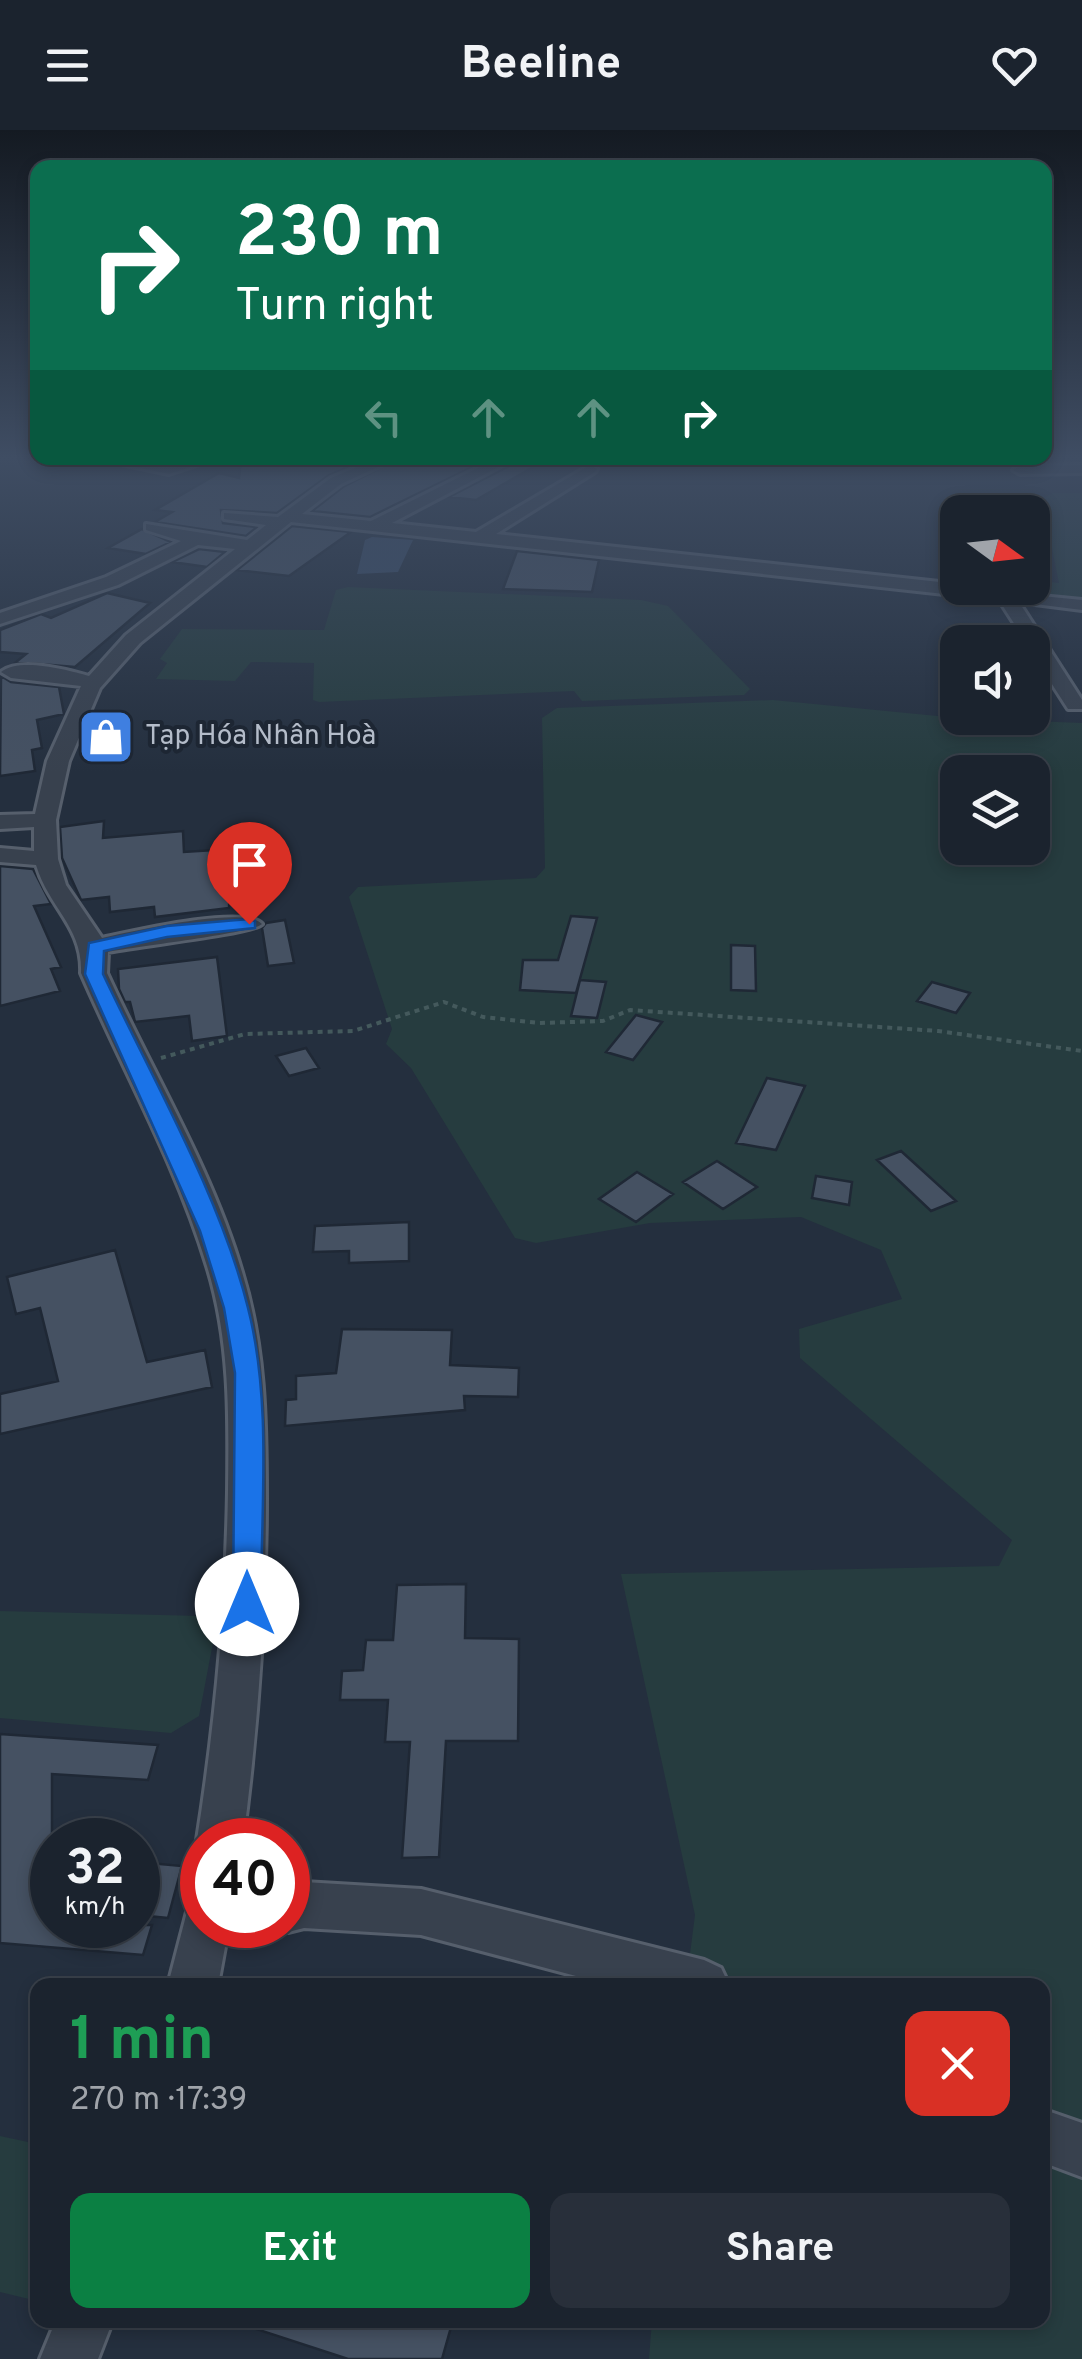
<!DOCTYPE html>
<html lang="en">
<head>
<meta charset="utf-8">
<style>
	:root { --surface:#1b232e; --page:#282f3a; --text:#f1f3f6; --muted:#a0a4aa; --line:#39404a; --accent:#0b8043 }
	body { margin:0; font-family:Overpass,sans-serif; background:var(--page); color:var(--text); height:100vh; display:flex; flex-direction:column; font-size:38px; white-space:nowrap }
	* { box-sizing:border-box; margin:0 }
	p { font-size:32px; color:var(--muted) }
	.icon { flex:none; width:55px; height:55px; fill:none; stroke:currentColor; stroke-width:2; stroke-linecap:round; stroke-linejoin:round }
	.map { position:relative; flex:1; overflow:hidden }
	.drawer { position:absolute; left:30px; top:1848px; width:1020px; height:350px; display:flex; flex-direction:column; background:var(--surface); border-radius:20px; box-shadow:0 5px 15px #0003,0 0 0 2px var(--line) }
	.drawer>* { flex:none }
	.guide { position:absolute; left:30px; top:30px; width:1022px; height:305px; border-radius:20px; box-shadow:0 5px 15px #0003,0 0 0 2px var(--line); background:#0b6e4f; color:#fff; overflow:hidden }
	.needle { width:65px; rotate:105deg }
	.fabs { position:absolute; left:940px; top:365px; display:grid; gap:20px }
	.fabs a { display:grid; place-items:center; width:110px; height:110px; border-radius:20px; background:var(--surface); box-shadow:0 5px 15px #0003,0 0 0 2px var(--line); font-size:50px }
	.speed { position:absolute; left:30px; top:1688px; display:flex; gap:20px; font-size:50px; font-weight:700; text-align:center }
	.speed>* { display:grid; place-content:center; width:130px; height:130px; border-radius:50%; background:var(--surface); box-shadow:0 5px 15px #0003,0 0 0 2px var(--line); line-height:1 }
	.speed small { font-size:25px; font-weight:400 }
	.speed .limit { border:15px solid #d22; background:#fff; color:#111 }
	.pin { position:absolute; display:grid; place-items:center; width:85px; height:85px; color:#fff; margin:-102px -42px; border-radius:50% 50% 50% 0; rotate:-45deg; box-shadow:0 0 10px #0007 }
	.pin .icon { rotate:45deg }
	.me { position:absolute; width:110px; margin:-55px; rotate:0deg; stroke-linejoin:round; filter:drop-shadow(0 0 8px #0008) }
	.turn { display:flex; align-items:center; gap:35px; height:210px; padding:0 40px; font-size:45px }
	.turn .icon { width:130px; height:130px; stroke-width:2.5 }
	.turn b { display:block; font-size:70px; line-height:85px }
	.lanes { display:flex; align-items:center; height:95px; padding:0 40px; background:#0003; justify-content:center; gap:50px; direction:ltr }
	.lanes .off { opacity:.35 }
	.round { display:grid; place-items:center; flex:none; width:105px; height:105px; border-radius:20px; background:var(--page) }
	.overview { display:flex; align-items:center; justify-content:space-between; height:170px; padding:0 40px }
	h1 { font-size:60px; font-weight:700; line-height:75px; color:#1e9e55 }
	.button { display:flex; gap:20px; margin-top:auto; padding:20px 40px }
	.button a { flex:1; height:115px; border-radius:20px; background:var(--accent); color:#fff; font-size:40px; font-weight:700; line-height:115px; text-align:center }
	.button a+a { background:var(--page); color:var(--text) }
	header { display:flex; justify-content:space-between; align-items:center; height:130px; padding:0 40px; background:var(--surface); font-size:45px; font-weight:700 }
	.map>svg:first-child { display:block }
	.green { fill:#263c3f; fill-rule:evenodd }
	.water { fill:#394c67 }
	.building { fill:#455162; stroke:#1f2835; stroke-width:2.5 }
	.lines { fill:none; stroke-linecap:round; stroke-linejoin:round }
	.minor-casing { stroke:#565f6c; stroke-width:6 }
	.path { stroke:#44595c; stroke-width:4; stroke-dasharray:5 5; stroke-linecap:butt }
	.minor { fill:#38414e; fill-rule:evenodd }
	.route { fill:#1a73e8; stroke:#114b97; stroke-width:2.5 }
	.labels { text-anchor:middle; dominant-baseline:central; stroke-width:8; stroke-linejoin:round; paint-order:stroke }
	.far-poi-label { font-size:28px; fill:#b4bcc9; stroke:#1d2633; text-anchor:start }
</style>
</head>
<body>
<header><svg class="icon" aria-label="menu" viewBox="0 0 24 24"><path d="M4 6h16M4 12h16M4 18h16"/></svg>Beeline<svg class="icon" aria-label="heart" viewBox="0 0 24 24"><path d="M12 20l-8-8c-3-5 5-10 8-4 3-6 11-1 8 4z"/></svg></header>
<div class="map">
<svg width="1082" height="2229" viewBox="0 0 1082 2229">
	<rect width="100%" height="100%" fill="#242f3e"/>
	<path class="green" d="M1053,363H1082V473L1002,462L999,458H1032L1033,450L1059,453L1042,369Z
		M348,457L641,470L668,476L750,559L744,565L582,571L574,561L319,572L313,570L314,533L251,532L235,551L156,549L167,533L160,529L182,499L324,500L336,460Z
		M773,570L958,588L1082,593V2229H649L652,2190H1042V1855H686L695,1785L621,1444L999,1436L1012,1410L800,1228L799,1199L902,1169L881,1120L801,1087L650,1093L536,1113L515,1108L411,938L386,914L392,899L349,767L358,757L536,748L545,738L542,588L557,578ZM958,642H1032V718H958Z
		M0,1481L201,1486L216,1497L199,1586L171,1603L0,1588Z
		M0,2006L37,2014V2162L29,2169L0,2162Z"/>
	<path class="water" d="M372,407L413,410L398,442L357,444L365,410Z"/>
	<path class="building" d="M241,330H365L329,345L277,383L221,380L223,393L257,397L246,406L155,392L172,382L155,380L219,343L239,348Z
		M396,330L484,331L370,387L312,381L343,357Z
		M513,334L535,336L476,370L449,367Z
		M292,396L351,402L289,446L237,440Z
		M142,399L171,412L146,424L108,418Z
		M199,419L225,422L207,437L172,432Z
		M517,421L599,430L592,462L503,459Z
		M107,463L150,473L75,537L16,532L26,524L0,522V500L41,484L51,488Z
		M1,546L11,552L59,557L64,584L37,590L42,618L32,620L35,641L0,646Z
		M104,691L103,708L183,701L184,722L231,719L229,778L155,787L154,777L110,782L109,767L81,770L62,728L60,697Z
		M0,736L33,739L51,774L34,776L61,837L51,839L60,861L0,876Z
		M571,786L597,788L576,863L520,860L523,830H558Z
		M285,790L294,833L268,836L262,798L266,793Z
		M731,815L755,816L756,861L731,860Z
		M217,827L227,906L192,911L189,886L135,892L130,872H125L119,859L118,839Z
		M580,850L606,852L597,888L571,886Z
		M932,852L970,863L956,883L917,871Z
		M636,885L662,892L633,930L606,922Z
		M306,918L319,938L289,946L276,926Z
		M767,948L805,956L776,1020L736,1013Z
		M901,1021L956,1071L931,1081L877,1030Z
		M717,1031L757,1057L723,1079L683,1052Z
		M637,1042L673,1064L636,1092L599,1069Z
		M816,1046L852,1052L849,1075L812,1068Z
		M409,1092V1131L349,1133V1121L313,1122L315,1096Z
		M115,1120L147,1232L205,1220L212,1257L0,1304V1264L58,1251L40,1178L16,1184L7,1147Z
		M342,1199L452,1200L450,1235L519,1238L518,1267L464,1266L465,1280L285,1296L286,1270L296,1269V1246L336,1243Z
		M466,1454L465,1508L519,1509L518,1611H446L439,1727L402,1728L410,1612H385L388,1570H340L342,1541L363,1540L366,1510H393L397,1455Z
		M0,1604L158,1615L148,1650L52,1644V1795H152L143,1825L0,1813Z
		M138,1732L182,1736L168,1788L138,1785Z
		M245,2190H453L442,2229H348L244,2195Z"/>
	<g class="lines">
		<g class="minor-casing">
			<path id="minor" d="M102,330L169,335L212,330L169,344Z
				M374,330H393L341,354L302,384L371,391L494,330H512L392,393L476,402L590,335L597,339L595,342L496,404L958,454V458L1082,470V480L1019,472L1082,570V579H1068L1032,523V512H1026L999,470L291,392L140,513L100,558L69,631L56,690L58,729L66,755L102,808C130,802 244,775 262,794C254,803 131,817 108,822L107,843C152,942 211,1037 242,1142C265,1216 266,1290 266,1368C266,1483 258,1596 243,1710H202V1723L197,1710C215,1595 226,1479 228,1362C229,1285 230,1210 207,1136C176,1034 123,940 81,843C83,797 49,778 36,735L0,732V718L34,721V697L0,699V685L35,684L47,631L81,556L11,548L1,542C20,527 67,540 89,546L126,505L235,419L198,415L118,455L0,494V483L106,447L181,411L146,400V394L247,410L266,395L224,389V383L278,387L331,348Z
				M1082,335V343L1020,344L1013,340L1020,336Z
				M304,1752L421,1759L704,1830L721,1838L729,1855H610L421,1805L304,1798L288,1802L271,1796L288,1795V1756Z
				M202,1772V1795H229L218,1855H168L188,1778Z
				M1042,1979L1082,1993V2047L1042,2032Z
				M56,2190H113L98,2229H40Z"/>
		</g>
		<path class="path" d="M161,928L245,904L353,901L444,872L483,887L539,893L603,891L630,880L938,901L1082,921"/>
		<use href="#minor" class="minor"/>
	</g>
	<linearGradient id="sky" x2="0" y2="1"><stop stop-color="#141a22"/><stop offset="0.51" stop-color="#3f4d63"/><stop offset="1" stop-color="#3f4d63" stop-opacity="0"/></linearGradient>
	<rect width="1082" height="642" fill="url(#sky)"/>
	<path class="route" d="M249,789L255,791V798L167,807L104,821L103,844C152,948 221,1068 248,1178C272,1272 261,1377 261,1474L257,1482H237L233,1474L235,1243L224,1178L200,1101L85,844L89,813L167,796Z"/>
	<defs>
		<g id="shop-square" transform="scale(2.875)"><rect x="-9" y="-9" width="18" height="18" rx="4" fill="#3f7fe0" stroke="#1d2633"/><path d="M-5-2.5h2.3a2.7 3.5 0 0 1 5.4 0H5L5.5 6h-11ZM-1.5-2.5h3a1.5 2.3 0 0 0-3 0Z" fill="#fff"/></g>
	</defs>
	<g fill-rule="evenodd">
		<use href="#shop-square" x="106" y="607"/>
	</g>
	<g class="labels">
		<g class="far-poi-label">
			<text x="145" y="607">Tạp Hóa Nhân Hoà</text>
		</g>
	</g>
</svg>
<div class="fabs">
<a><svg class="needle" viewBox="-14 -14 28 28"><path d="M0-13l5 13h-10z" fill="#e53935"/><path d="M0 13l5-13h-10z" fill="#a0a4aa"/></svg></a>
<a><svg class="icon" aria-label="sound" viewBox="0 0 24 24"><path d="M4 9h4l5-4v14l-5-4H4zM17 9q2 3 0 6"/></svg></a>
<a><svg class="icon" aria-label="layers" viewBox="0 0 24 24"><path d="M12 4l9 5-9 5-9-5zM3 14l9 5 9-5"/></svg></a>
</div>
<div class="speed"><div>32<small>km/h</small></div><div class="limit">40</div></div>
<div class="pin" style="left:249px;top:794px;background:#d93025"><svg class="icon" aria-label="arrive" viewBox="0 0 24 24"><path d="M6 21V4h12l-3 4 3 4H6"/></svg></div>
<svg class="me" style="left:247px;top:1474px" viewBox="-20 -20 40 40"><circle r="19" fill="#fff"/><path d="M0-13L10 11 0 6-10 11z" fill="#1a73e8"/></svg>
<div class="guide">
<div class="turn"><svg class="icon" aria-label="right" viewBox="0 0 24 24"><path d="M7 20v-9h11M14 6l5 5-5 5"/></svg><div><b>230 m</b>Turn right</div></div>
<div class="lanes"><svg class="icon off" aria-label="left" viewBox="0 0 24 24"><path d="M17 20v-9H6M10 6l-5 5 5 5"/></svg><svg class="icon off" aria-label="ahead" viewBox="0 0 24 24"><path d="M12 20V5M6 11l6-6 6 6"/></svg><svg class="icon off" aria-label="ahead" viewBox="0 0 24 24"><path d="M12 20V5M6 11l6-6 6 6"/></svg><svg class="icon" aria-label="right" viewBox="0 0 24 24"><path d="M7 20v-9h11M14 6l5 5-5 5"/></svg></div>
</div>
<section class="drawer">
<div class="overview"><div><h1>1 min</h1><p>270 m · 17:39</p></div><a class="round" style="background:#d93025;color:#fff"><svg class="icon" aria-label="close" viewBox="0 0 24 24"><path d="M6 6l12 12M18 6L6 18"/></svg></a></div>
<div class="button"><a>Exit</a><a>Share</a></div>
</section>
</div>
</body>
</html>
